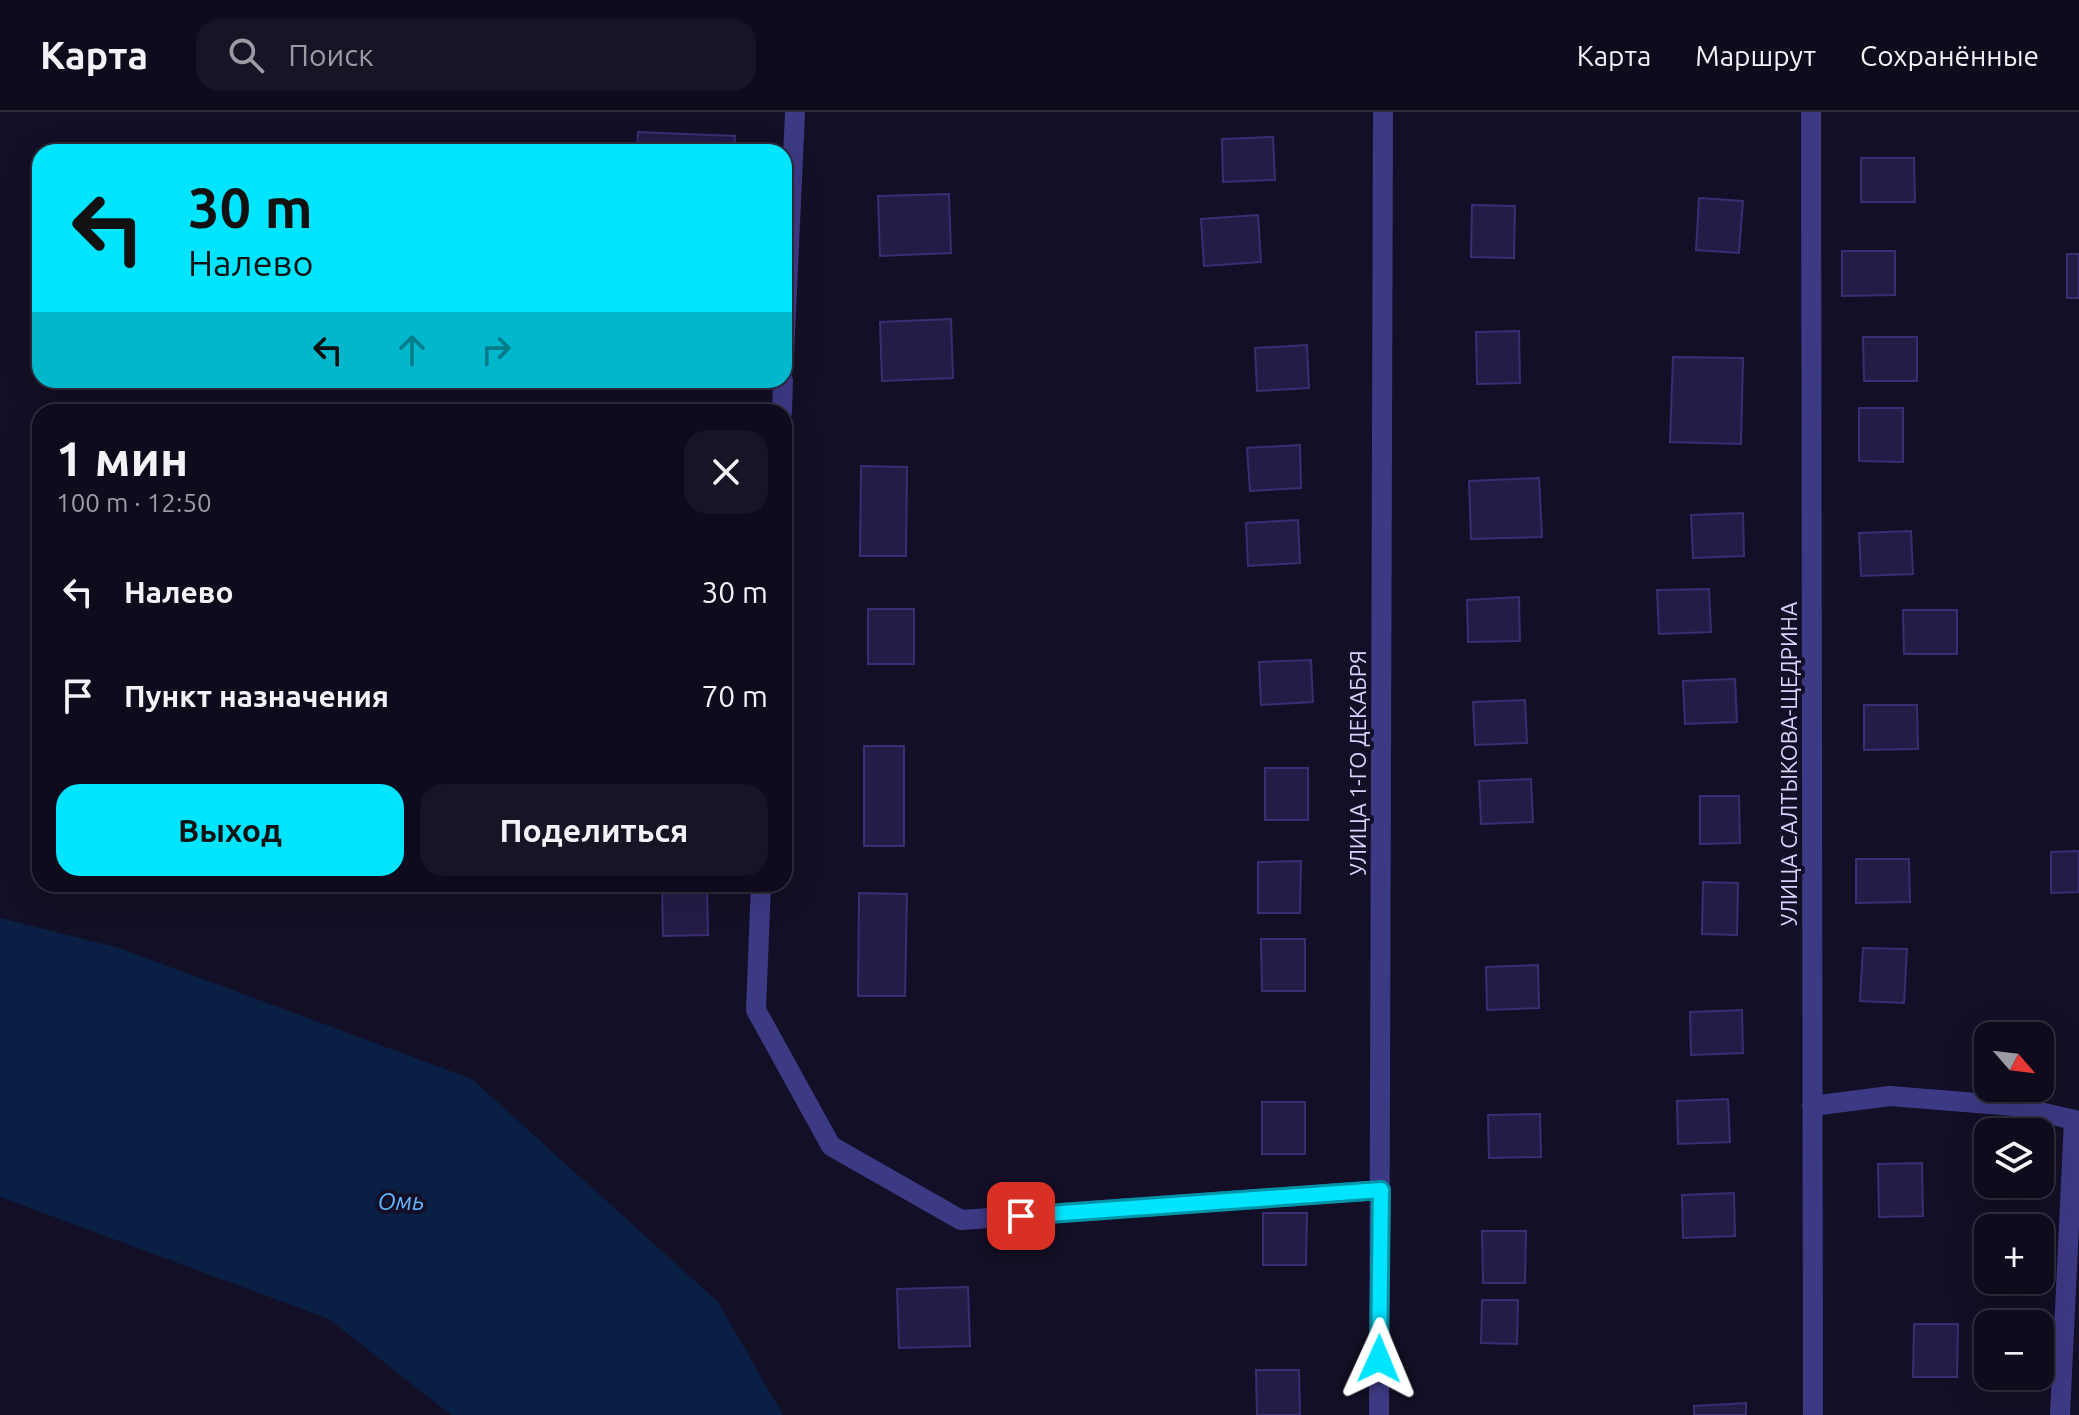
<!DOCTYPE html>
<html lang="ru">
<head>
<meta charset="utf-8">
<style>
	:root { --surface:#0e0b1c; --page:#171425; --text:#f1f3f6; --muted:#9b9ba3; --line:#2e2b3b; --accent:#00e5ff }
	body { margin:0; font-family:Ubuntu,sans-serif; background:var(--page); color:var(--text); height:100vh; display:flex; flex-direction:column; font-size:30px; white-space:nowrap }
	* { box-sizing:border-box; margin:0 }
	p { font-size:26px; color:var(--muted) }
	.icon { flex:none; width:44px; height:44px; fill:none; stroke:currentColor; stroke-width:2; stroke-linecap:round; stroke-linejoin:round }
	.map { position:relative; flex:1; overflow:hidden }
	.details { position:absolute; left:32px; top:292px; width:760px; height:488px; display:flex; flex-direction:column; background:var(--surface); border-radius:24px; box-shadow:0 8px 32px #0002,0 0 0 2px var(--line) }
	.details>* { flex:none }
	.guide { position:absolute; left:32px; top:32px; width:760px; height:244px; border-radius:24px; box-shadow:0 8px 32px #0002,0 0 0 2px var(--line); background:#00e5ff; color:#111; overflow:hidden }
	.needle { width:52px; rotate:118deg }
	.fabs { position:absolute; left:1974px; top:910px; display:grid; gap:16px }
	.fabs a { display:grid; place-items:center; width:80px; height:80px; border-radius:16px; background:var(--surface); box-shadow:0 8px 32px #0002,0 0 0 2px var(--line); font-size:40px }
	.pin { position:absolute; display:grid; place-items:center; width:68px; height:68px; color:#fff; margin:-34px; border-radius:16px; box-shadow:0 4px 12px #0006 }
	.me { position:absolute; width:88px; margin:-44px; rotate:1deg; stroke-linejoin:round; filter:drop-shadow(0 0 6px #0008) }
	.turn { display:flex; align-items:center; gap:28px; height:168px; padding:0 24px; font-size:36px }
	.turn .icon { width:104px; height:104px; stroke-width:2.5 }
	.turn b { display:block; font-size:56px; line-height:68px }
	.lanes { display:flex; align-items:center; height:76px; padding:0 24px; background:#0003; justify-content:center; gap:40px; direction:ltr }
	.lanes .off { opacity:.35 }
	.round { display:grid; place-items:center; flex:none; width:84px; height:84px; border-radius:24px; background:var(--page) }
	.head { display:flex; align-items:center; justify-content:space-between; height:136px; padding:0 24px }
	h1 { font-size:48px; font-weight:600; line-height:60px }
	.cta { display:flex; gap:16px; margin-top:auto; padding:16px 24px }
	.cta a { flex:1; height:92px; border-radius:24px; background:var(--accent); color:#111; font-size:32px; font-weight:600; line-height:92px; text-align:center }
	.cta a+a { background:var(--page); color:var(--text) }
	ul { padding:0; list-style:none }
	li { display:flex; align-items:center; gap:24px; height:104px; padding:0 24px }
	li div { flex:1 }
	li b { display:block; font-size:30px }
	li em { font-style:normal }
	header { display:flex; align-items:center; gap:48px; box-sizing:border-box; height:112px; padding:0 40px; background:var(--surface); border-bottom:2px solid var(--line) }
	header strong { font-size:38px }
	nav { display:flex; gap:44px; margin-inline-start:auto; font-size:28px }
	.search { width:560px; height:72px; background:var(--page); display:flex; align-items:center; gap:20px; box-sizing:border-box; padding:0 28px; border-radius:24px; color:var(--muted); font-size:30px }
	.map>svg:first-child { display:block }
	.water { fill:#0a1f44 }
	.building { fill:#241b47; stroke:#3b2d73; stroke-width:2 }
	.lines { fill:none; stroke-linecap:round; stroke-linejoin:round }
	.minor { stroke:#3d3a85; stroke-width:20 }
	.route-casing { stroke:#0095a6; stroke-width:20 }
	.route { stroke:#00e5ff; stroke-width:14 }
	.labels { text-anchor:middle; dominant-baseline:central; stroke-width:8; stroke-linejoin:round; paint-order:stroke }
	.street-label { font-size:22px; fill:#d9d4ff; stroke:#130f26 }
	.water-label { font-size:24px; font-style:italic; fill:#62b6ff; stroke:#130f26 }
</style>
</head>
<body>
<header>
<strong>Карта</strong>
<div class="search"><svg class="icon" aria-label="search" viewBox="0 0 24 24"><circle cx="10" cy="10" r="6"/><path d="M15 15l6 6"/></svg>Поиск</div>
<nav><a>Карта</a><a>Маршрут</a><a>Сохранённые</a></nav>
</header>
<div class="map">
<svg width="2079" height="1303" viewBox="0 0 2079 1303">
	<rect width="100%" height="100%" fill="#130f26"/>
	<path class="water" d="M0,806L119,836L472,967L718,1190L783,1303H451L329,1207L0,1085Z"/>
	<path class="building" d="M638,20L735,24L734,40H637Z
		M1273,25L1275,68L1223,70L1222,27Z
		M1861,46H1914L1915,90H1861Z
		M949,82L951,141L880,144L878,84Z
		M1699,86L1743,89L1739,141L1696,138Z
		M1472,93L1515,94L1514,146L1471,145Z
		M1258,103L1261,150L1204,154L1201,107Z
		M1842,139H1895V183L1842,184Z
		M2067,142H2079V186H2067Z
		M951,207L953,266L882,269L880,210Z
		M1519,219L1520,271L1477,272L1476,220Z
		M1863,225H1917V269H1864Z
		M1307,233L1309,276L1257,279L1255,236Z
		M1673,245L1743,246L1741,332L1670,330Z
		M621,295L718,299V300H620Z
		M1859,296H1903V350L1859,349Z
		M1300,333L1301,376L1250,379L1247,336Z
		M861,354L907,355L906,444H860Z
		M1539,366L1542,425L1471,427L1469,369Z
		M1743,401L1744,444L1693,446L1691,403Z
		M1298,408L1300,451L1248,454L1246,411Z
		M1911,419L1913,462L1861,464L1859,421Z
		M1709,477L1711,520L1659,522L1657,478Z
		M1519,485L1520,529L1468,530L1467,488Z
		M868,497H914V552H868Z
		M1903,498H1957V542H1904Z
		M1311,548L1313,590L1261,593L1259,550Z
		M1735,567L1737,610L1685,612L1683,569Z
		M1525,588L1527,631L1475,633L1473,590Z
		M1864,593H1917L1918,637L1864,638Z
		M864,634H904V734H864Z
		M1265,656H1308V708H1265Z
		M1531,667L1533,710L1481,712L1479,669Z
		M1700,684H1739L1740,731L1700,732Z
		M2079,739V780L2051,781V740Z
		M1856,747H1909L1910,790L1856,791Z
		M1301,749L1300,801H1258V750Z
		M1703,770L1738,771L1737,823L1702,822Z
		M662,772H707L708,823L663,824Z
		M859,781L907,782L905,884H858Z
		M1261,827H1305V879H1262Z
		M1863,836L1907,837L1904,891L1860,889Z
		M1538,853L1539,896L1487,898L1486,855Z
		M1742,898L1743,941L1691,943L1690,900Z
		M1728,987L1730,1030L1678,1032L1677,989Z
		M1262,990H1305V1042H1262Z
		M1540,1002L1541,1045L1489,1046L1488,1003Z
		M1922,1051L1923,1104L1879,1105L1878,1052Z
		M1734,1081L1735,1124L1683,1126L1682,1083Z
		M1263,1101H1307L1306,1153H1263Z
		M1482,1119H1526L1525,1171H1483Z
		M968,1175L970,1234L899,1236L897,1177Z
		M1482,1188H1518L1517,1232L1481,1231Z
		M1914,1212H1958L1957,1265H1913Z
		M1256,1258H1299L1300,1303H1257Z
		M1746,1291V1303H1694V1294Z"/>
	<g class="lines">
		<path class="minor" d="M1811,0L1813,1303
			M784,245L795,0
			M782,300L783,268
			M761,772L756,898L831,1034L961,1108L1381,1078
			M1812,994L1890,984L2014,994L2079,1009
			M1379,1303L1383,0
			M2060,1303L2074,1008"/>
	</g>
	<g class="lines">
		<g class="route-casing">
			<path id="route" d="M1021,1104L1381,1078L1379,1247"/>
		</g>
		<use href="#route" class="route"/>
	</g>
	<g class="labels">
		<g class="street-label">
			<text transform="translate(1357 651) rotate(-90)">УЛИЦА 1-ГО ДЕКАБРЯ</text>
			<text transform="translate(1788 652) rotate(-90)">УЛИЦА САЛТЫКОВА-ЩЕДРИНА</text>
		</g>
		<g class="water-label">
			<text x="401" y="1089">Омь</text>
		</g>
	</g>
</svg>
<div class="fabs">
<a><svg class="needle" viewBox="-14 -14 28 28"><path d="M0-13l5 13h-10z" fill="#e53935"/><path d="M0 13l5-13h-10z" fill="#9b9ba3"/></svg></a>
<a><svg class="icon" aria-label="layers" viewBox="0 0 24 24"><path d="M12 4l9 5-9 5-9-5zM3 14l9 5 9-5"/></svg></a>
<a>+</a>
<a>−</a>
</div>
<div class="pin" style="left:1021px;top:1104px;background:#d93025"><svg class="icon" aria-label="arrive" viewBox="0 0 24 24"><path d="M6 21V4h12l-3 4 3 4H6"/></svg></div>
<svg class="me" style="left:1379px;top:1247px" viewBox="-20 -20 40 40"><path d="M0-17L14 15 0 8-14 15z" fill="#00e5ff" stroke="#fff" stroke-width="4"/></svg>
<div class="guide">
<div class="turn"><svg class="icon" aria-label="left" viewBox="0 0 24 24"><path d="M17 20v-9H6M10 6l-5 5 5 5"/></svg><div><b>30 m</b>Налево</div></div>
<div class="lanes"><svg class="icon" aria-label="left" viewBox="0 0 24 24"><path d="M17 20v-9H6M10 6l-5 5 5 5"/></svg><svg class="icon off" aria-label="ahead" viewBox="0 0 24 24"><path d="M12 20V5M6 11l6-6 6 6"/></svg><svg class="icon off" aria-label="right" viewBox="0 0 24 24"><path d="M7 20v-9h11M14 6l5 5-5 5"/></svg></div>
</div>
<section class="details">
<div class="head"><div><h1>1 мин</h1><p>100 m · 12:50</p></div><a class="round"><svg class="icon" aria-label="close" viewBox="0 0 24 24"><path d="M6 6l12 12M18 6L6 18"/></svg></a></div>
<ul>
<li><svg class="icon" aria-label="left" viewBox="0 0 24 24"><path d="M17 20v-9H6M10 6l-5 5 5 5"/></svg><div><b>Налево</b></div><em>30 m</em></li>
<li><svg class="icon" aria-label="arrive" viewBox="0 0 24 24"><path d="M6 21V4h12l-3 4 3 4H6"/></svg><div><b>Пункт назначения</b></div><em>70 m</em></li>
</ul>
<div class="cta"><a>Выход</a><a>Поделиться</a></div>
</section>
</div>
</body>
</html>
